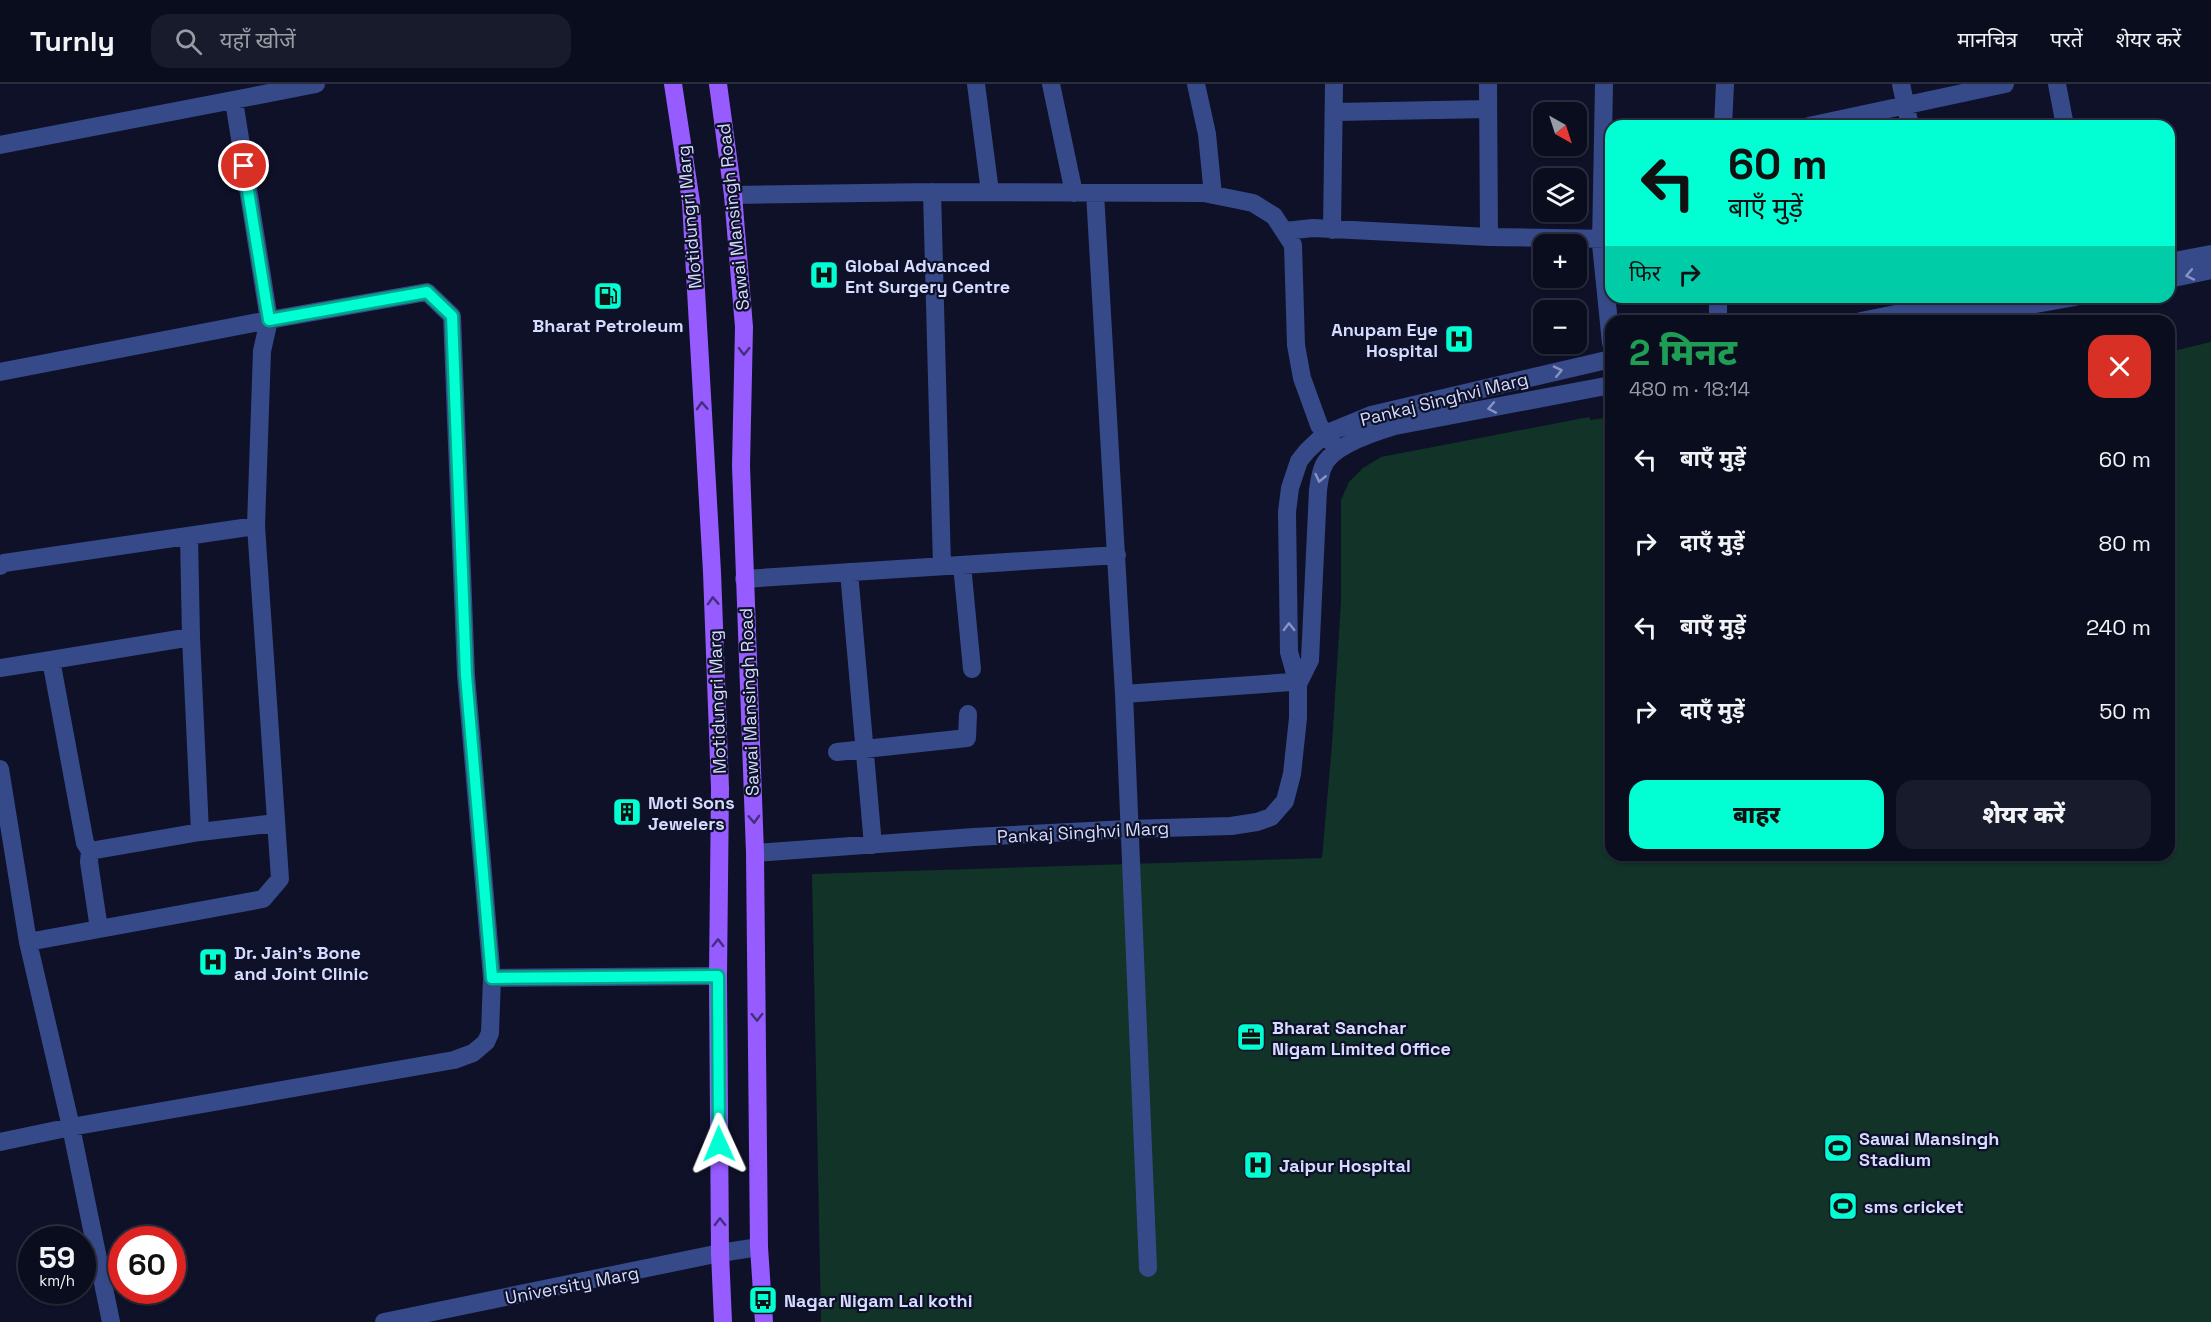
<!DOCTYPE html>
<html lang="hi">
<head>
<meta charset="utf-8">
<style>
	:root { --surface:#0a0d1e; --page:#181b2b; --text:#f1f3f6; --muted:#999ca4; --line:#2a2d3c; --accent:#01ffd3 }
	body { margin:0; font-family:"Space Grotesk","Noto Sans Devanagari",sans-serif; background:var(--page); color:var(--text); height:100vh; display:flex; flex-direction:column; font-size:22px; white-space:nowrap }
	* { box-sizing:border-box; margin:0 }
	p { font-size:20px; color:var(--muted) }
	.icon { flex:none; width:33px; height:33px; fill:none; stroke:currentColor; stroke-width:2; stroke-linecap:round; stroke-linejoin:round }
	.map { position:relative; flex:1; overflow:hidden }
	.panel { position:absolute; left:1605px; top:231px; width:570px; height:546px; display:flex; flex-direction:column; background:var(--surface); border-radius:18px; box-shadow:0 2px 4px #0004,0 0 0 2px var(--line) }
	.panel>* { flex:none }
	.guide { position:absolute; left:1605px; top:36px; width:570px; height:183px; border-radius:18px; box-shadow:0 2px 4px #0004,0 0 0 2px var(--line); background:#01ffd3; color:#111; overflow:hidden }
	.needle { width:39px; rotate:141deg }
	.fabs { position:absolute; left:1533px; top:18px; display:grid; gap:12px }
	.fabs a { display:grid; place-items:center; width:54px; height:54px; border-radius:12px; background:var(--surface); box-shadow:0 2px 4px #0004,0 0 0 2px var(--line); font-size:30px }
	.speed { position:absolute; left:18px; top:1142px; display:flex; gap:12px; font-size:30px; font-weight:700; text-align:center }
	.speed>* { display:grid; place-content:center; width:78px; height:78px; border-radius:50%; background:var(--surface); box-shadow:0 2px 4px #0004,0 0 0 2px var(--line); line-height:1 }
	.speed small { font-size:15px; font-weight:400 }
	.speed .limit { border:9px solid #d22; background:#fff; color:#111 }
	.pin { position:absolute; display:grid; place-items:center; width:51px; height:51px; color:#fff; margin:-26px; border:3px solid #fff; border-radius:50%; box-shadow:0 2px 6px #0007 }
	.me { position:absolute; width:66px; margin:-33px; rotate:359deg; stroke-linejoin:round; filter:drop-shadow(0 0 4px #0008) }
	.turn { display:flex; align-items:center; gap:21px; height:126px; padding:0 24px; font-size:27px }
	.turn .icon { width:78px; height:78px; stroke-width:2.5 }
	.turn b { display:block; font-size:42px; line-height:51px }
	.then { display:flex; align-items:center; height:57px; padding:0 24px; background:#0003; gap:12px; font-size:22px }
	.round { display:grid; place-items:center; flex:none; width:63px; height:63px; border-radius:18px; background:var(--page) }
	.headline { display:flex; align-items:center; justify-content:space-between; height:102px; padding:0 24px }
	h1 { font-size:36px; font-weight:800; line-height:45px; color:#1e9e55 }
	.cta { display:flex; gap:12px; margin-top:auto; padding:12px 24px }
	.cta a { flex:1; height:69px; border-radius:18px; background:var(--accent); color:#111; font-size:24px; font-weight:800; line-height:69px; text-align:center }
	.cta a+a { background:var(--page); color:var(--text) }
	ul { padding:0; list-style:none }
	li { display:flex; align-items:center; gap:18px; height:84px; padding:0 24px }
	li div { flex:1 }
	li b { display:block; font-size:22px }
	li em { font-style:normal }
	header { display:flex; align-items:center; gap:36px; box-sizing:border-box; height:84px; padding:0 30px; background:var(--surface); border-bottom:2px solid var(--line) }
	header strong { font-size:28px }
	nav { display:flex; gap:33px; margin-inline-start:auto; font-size:21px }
	.search { width:420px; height:54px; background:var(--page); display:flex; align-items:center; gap:15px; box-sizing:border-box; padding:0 21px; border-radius:18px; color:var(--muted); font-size:22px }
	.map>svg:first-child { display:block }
	.green { fill:#113328 }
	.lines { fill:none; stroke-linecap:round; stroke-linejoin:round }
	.minor { stroke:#364a8a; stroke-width:18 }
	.major { stroke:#965cff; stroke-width:18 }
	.oneway { stroke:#8693c4 }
	.oneway2 { stroke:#442f7e }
	.route-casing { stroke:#01a689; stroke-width:15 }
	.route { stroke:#01ffd3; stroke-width:10 }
	.labels { text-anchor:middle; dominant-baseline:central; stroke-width:4.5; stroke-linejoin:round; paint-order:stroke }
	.street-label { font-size:18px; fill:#d5dcff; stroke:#0e1128 }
	.poi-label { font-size:18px; font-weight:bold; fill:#d5dcff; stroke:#0e1128; text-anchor:start }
</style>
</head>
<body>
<header>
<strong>Turnly</strong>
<div class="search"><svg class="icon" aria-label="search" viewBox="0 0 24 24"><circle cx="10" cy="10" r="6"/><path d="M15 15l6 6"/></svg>यहाँ खोजें</div>
<nav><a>मानचित्र</a><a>परतें</a><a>शेयर करें</a></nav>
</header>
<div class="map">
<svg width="2211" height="1238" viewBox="0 0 2211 1238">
	<rect width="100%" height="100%" fill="#0e1128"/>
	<path class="green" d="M2211,258V1238H821L812,790L1322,774L1332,660L1341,517V416L1349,398L1363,384L1381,373L1589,333L1591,336L1611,333V771H2169V268Z"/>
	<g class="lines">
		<path class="minor" d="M976,0L990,108
			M1051,0L1074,109
			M1196,0L1207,50L1213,111
			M1488,0L1489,153
			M1604,0L1601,160L1611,259
			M1901,0L1910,42
			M2057,0L2065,42
			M1335,28L1488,25
			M1723,42L1725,0
			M1809,42L2005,0
			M0,61L316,0
			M932,108L942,482
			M1095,109L1124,610L1148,1184
			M733,111L932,108L1204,109L1253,119L1274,132L1293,161L1296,261L1302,294L1319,341L1337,366
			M1332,146L1334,0
			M1285,147L1313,144L1489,153L1611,155
			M2169,178L2211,170
			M2169,195L2211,186
			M1718,213V237
			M1861,237L1979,213
			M1940,237L2075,213
			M0,288L269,236L427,208L452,232L466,591L492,894L490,949L486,958L473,969L454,976L71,1043L0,1058
			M962,481L972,585
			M0,482L4,479L256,442
			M849,488L873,761
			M744,495L1117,471
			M191,553L200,748
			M51,576L191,553L189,452
			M0,584L51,576L85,759L90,767L200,748L276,739
			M1298,600L1310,576L1318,406C1319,399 1320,390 1323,383C1331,362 1375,348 1395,342L1611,301
			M1124,610L1292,598L1298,600
			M837,668L967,654L968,630
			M0,685L28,858L71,1043L111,1238
			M90,767L89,778L99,845
			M755,769L974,753L1128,745L1231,742L1257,738L1271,733L1285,717L1292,690L1298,634V600L1289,568L1287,428L1290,404L1299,377L1307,367L1325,350L1371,331L1611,275
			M28,858L263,815L280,795L256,442L262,267L269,236L234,17
			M492,894L718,892
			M384,1238L720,1169L759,1163"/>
		<path class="major" d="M673,0L691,118L712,488L720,704L718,892L720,1169L723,1238
			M718,0L733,111L744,243L741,382L755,769L759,1163L764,1238"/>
	</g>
	<defs><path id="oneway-chevron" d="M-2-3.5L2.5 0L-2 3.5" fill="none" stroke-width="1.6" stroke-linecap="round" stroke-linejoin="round" transform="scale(1.5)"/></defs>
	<g class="oneway">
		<use href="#oneway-chevron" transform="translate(2190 191) rotate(169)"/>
		<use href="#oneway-chevron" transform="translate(1558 287) rotate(-13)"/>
		<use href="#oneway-chevron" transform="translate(1492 324) rotate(169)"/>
		<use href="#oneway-chevron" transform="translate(1320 394) rotate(103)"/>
		<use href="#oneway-chevron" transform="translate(1289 543) rotate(-91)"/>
	</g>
	<g class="oneway2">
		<use href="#oneway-chevron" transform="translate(744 267) rotate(91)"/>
		<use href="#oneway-chevron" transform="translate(702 322) rotate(-93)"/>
		<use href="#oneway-chevron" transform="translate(713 517) rotate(-92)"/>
		<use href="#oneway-chevron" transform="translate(754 735) rotate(88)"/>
		<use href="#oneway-chevron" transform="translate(718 859) rotate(-89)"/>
		<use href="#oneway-chevron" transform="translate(757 933) rotate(89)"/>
		<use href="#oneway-chevron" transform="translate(720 1138) rotate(-91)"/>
	</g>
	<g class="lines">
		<g class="route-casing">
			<path id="route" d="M244,82L269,236L427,208L452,232L466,591L492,894L718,892L719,1060"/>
		</g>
		<use href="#route" class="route"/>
	</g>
	<defs>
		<g id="hospital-square" transform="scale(1.5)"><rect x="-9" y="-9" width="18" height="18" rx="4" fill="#01ffd3" stroke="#0e1128"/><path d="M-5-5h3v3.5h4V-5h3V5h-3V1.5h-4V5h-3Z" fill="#111"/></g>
		<g id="fuel-square" transform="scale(1.5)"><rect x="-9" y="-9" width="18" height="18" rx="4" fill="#01ffd3" stroke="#0e1128"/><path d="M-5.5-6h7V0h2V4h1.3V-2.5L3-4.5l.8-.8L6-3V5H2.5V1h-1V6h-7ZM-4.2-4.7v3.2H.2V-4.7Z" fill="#111"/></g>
		<g id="building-square" transform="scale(1.5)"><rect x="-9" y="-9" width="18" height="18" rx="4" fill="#01ffd3" stroke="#0e1128"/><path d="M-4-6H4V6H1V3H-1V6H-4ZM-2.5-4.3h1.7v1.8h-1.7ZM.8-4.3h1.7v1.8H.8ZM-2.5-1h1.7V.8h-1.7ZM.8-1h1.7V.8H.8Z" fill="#111"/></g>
		<g id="office-square" transform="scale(1.5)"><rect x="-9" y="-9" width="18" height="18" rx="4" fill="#01ffd3" stroke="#0e1128"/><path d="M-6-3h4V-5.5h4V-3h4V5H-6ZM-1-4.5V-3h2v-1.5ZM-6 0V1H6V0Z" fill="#111"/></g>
		<g id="stadium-square" transform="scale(1.5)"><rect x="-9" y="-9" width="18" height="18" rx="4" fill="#01ffd3" stroke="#0e1128"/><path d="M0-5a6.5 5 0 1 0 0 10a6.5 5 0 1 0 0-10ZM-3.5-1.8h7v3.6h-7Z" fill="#111"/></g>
		<g id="bus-square" transform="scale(1.5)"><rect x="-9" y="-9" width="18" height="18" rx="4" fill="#01ffd3" stroke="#0e1128"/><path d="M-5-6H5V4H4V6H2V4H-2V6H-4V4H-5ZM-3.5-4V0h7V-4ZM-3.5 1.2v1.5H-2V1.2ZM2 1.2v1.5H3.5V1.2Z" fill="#111"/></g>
	</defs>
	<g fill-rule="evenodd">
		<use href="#hospital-square" x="824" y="191"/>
		<use href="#fuel-square" x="608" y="212"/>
		<use href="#hospital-square" x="1459" y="255"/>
		<use href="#building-square" x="627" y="728"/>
		<use href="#hospital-square" x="213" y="878"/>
		<use href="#office-square" x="1251" y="953"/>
		<use href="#stadium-square" x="1838" y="1064"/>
		<use href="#hospital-square" x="1258" y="1081"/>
		<use href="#stadium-square" x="1843" y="1122"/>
		<use href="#bus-square" x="763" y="1216"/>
	</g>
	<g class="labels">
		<g class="street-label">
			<text transform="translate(689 133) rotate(-95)">Motidungri Marg</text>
			<text transform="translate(733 133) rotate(-96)">Sawai Mansingh Road</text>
			<text transform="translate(1444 315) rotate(-14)">Pankaj Singhvi Marg</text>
			<text transform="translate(717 618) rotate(-92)">Motidungri Marg</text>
			<text transform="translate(749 618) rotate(-92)">Sawai Mansingh Road</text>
			<text transform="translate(1083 748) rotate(-3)">Pankaj Singhvi Marg</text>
			<text transform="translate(572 1201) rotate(-11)">University Marg</text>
		</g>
		<g class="poi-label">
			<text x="845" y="181">Global Advanced<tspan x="845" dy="21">Ent Surgery Centre</tspan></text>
			<text x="608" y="241" text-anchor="middle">Bharat Petroleum</text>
			<text x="1438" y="245" text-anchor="end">Anupam Eye<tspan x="1438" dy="21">Hospital</tspan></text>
			<text x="648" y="718">Moti Sons<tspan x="648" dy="21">Jewelers</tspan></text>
			<text x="234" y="868">Dr. Jain's Bone<tspan x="234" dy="21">and Joint Clinic</tspan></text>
			<text x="1272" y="943">Bharat Sanchar<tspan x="1272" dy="21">Nigam Limited Office</tspan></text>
			<text x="1859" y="1054">Sawai Mansingh<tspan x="1859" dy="21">Stadium</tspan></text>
			<text x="1279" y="1081">Jaipur Hospital</text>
			<text x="1864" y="1122">sms cricket</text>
			<text x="784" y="1216">Nagar Nigam Lal kothi</text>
		</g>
	</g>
</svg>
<div class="fabs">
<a><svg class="needle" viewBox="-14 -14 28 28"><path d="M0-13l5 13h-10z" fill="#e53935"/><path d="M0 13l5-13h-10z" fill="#999ca4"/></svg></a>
<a><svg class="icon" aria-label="layers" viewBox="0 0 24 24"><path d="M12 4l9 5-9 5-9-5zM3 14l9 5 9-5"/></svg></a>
<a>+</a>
<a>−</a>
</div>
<div class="speed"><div>59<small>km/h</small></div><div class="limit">60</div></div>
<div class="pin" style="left:244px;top:82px;background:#d93025"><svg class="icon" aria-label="arrive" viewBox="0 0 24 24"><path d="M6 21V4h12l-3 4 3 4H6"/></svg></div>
<svg class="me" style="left:719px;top:1060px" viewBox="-20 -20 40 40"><path d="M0-17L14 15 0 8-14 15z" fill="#01ffd3" stroke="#fff" stroke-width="4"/></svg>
<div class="guide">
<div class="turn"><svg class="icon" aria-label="left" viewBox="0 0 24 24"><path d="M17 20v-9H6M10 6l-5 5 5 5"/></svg><div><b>60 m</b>बाएँ मुड़ें</div></div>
<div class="then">फिर<svg class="icon" aria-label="right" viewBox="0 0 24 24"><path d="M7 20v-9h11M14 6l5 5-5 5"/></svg></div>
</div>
<section class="panel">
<div class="headline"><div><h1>2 मिनट</h1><p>480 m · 18:14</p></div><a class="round" style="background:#d93025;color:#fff"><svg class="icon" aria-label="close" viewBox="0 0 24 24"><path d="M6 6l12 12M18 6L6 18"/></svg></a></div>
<ul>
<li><svg class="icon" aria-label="left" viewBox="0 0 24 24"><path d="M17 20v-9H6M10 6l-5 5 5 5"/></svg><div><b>बाएँ मुड़ें</b></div><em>60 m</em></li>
<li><svg class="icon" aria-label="right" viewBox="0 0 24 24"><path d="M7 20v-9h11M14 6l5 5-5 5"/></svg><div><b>दाएँ मुड़ें</b></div><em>80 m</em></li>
<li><svg class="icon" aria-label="left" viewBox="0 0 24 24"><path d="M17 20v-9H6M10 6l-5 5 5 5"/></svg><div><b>बाएँ मुड़ें</b></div><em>240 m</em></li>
<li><svg class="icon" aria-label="right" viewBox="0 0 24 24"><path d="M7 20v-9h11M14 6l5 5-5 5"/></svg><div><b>दाएँ मुड़ें</b></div><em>50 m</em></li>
</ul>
<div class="cta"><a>बाहर</a><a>शेयर करें</a></div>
</section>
</div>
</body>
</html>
